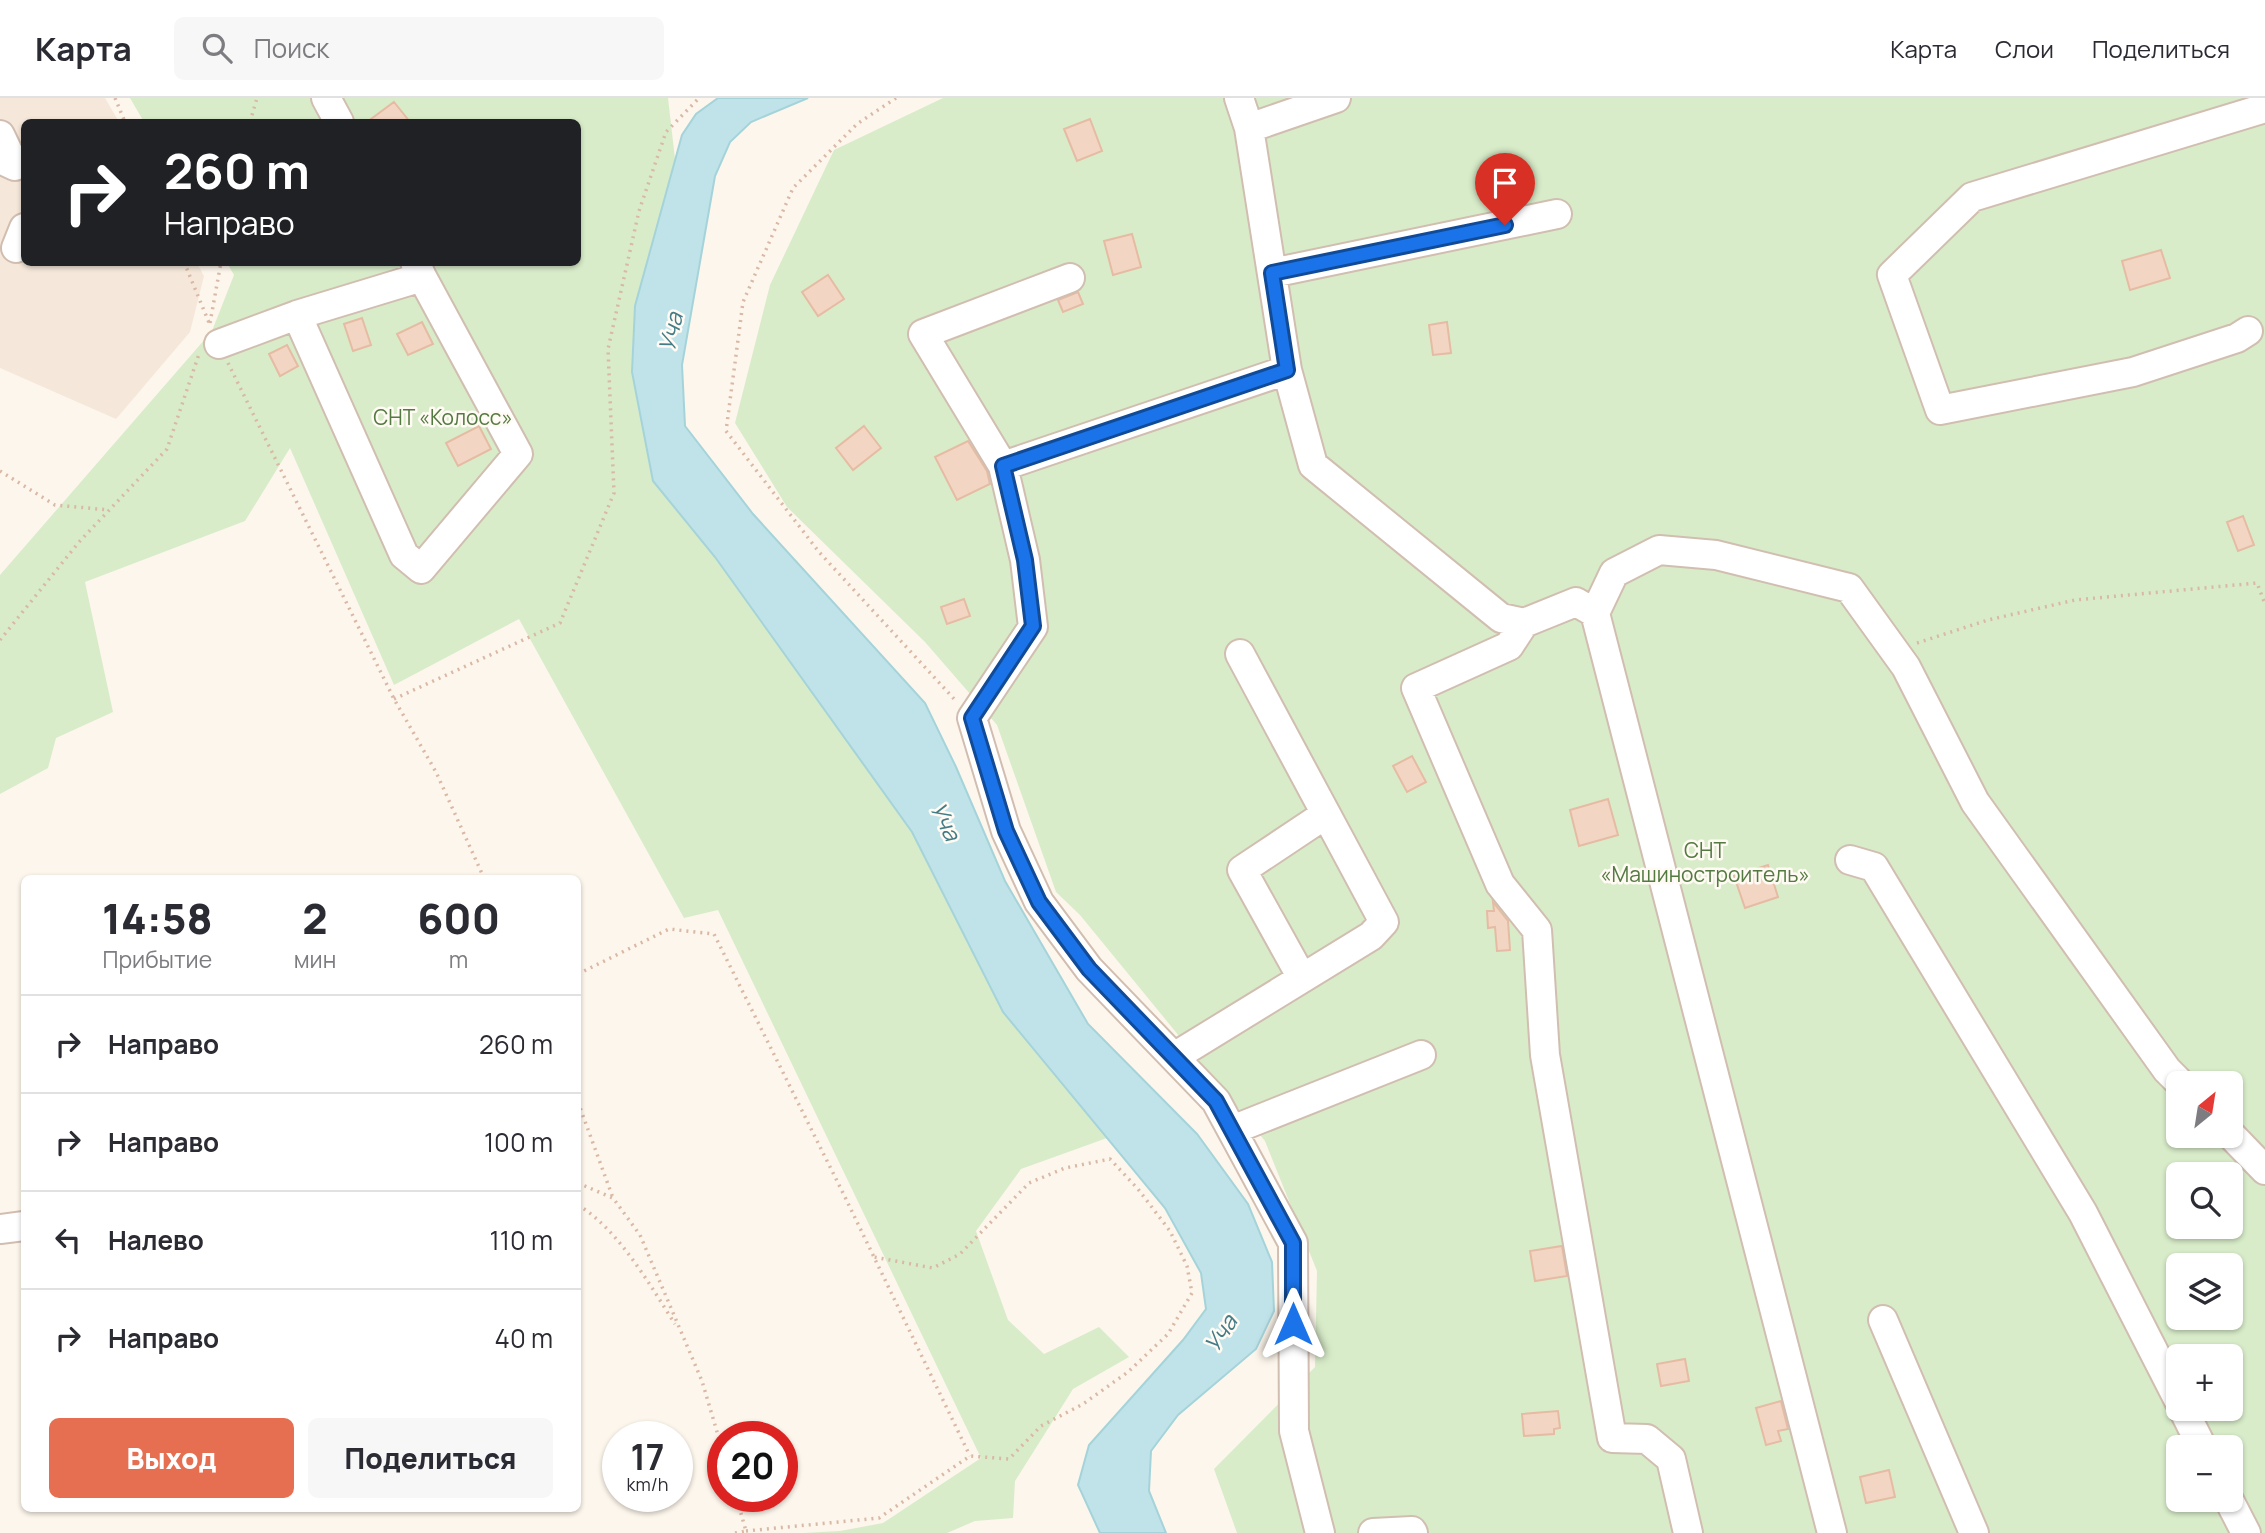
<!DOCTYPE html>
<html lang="ru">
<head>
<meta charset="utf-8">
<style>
	:root { --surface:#fff; --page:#f7f7f7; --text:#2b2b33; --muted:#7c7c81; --line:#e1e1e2; --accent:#e76f51 }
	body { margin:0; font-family:Manrope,sans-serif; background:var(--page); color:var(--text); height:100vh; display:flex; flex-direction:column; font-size:26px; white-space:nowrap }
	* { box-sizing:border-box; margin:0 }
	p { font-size:23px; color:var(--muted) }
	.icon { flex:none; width:38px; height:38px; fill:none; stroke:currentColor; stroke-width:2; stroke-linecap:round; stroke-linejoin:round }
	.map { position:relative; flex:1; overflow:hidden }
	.sheet { position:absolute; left:21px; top:777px; width:560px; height:637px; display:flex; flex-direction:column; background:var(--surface); border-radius:10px; box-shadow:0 2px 5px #0004 }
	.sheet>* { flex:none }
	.banner { position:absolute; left:21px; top:21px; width:560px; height:147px; border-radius:10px; box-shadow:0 2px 5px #0004; background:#202124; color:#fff; overflow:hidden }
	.needle { width:46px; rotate:30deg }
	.buttons { position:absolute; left:2166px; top:973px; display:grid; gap:14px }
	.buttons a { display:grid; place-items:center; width:77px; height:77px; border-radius:10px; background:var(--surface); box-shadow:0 2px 5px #0004; font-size:35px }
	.speed { position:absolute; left:602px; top:1323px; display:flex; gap:14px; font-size:35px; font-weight:700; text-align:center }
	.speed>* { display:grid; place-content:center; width:91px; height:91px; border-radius:50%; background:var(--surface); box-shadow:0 2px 5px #0004; line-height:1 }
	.speed small { font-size:18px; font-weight:400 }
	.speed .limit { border:10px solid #d22; background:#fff; color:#111 }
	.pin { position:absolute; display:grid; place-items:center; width:60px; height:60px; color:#fff; margin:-72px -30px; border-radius:50% 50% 50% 0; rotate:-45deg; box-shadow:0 0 7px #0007 }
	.pin .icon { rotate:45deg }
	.me { position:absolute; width:77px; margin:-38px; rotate:0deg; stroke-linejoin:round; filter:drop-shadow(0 0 5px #0008) }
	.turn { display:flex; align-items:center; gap:24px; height:147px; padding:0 28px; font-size:32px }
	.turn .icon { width:91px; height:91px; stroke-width:2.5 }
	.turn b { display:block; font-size:49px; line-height:60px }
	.eta { display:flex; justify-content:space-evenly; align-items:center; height:119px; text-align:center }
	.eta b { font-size:42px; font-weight:800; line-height:49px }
	.primary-button { display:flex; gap:14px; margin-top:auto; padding:14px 28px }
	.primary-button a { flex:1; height:80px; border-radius:10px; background:var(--accent); color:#fff; font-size:28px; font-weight:800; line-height:80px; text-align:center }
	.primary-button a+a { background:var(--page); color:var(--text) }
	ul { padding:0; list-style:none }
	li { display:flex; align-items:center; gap:21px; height:98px; padding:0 28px; border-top:2px solid var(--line) }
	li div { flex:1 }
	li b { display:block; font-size:26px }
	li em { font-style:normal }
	header { display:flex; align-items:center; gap:42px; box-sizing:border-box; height:98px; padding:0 35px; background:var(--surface); border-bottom:2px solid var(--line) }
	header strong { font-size:33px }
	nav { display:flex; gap:38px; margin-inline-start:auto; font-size:24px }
	.search { width:490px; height:63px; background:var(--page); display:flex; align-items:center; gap:18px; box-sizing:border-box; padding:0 24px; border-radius:10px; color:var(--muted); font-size:26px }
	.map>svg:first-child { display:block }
	.residential { fill:#f5e8da }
	.green { fill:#d8ecc9; fill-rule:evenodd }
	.water { fill:#bfe3e8; stroke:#a5d3da; stroke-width:2 }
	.building { fill:#f3d5c3; stroke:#e6bba3; stroke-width:2 }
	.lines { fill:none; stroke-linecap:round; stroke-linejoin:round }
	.minor-casing { stroke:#d1beb0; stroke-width:32 }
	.path { stroke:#d9b8a5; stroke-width:3.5; stroke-dasharray:2 5; stroke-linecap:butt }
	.minor { stroke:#fff; stroke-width:28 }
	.route-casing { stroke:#114b97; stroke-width:18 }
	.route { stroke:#1a73e8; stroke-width:12 }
	.labels { text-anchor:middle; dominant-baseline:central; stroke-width:5; stroke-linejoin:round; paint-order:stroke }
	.park-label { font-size:21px; fill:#537a41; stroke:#fffaf3 }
	.water-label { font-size:23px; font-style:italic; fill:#437c86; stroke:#fffaf3 }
</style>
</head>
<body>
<header>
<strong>Карта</strong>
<div class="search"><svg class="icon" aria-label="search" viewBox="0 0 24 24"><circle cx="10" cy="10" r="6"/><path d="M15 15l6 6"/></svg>Поиск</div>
<nav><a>Карта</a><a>Слои</a><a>Поделиться</a></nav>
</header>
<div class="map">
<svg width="2265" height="1435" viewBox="0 0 2265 1435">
	<rect width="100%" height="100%" fill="#fdf6ec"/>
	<path class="residential" d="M0,0H105L119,24H24V164L197,165L204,178L190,234L116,321L0,270Z"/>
	<path class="green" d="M130,0H668L675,61L635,208L632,274L653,383L715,459L912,734L1003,914L1107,1040L1021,1071L976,1133L1008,1222L1044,1256L1099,1229L1129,1259L1073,1291L1015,1383L1013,1420L975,1423L947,1435H804L840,1433L883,1425L981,1360L718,812L684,820L519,521L394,587L290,350L245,423L85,484L113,614L56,640L48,670L0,696V477L212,233L234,177L227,165L578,164V24H144Z
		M943,0H2265V1435H1237L1214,1371L1315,1269L1317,1173L1265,1043L1080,817L1056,794L997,627L925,544L787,409L735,325L770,187L834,52ZM2179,985H2231V1038H2179ZM2179,1076H2231V1129H2179ZM2179,1167H2231V1220H2179ZM2179,1258H2231V1311H2179ZM2179,1349H2231V1402H2179Z"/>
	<path class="water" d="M718,0H808L751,24L730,44L715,78L682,267L685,328L753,416L925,605L956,669L1005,783L1088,926L1197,1036L1248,1106L1272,1164L1274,1213L1256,1251L1178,1317L1151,1353L1149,1393L1166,1435H1100L1078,1387L1089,1347L1183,1242L1206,1211L1201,1175L1165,1110L1003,914L912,734L715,459L653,383L632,274L635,208L682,37L696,16Z"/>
	<path class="building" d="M394,4L410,24H367Z
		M1090,21L1102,53L1077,63L1064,31Z
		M1132,136L1141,169L1113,177L1104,143Z
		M2161,152L2170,180L2130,192L2122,163Z
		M828,177L844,201L818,218L802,194Z
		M1078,194L1083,206L1063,214L1058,202Z
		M362,220L371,247L353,253L344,226Z
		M422,224L433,246L408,257L397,236Z
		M1447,224L1451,255L1433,257L1429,227Z
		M287,247L298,268L280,278L269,256Z
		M479,328L491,351L458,368L446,345Z
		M864,328L881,350L853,372L836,350Z
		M968,343L987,373L990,386L957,402L935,359Z
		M2243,418L2254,447L2238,453L2227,424Z
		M964,501L970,518L947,526L941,509Z
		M1412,658L1426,684L1407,694L1393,668Z
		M1608,701L1618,737L1579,748L1570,712Z
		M1768,767L1778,799L1745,810L1734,778Z
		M1493,804L1508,823L1510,852L1497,853L1495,829L1488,830L1487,813H1494Z
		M1562,1148L1567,1178L1535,1183L1530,1153Z
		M1685,1261L1689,1283L1661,1288L1657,1266Z
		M1781,1303L1788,1331L1778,1333L1781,1343L1766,1347L1756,1310Z
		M1558,1313L1560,1330L1554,1331V1336L1524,1338L1522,1316Z
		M1889,1372L1895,1399L1866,1405L1860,1379Z"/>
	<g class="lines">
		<g class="minor-casing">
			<path id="minor" d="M326,0L339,24
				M1239,0L1249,30L1287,272L1313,367L1501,520L1524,525L1576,504L1595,515
				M1249,30L1336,0
				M0,37L15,68L0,61
				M16,150L24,130
				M415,164L422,179L518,356L421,471L404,457L297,217L422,179
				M1272,175L1557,116
				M1070,180L923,236L1003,368L1025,462L1033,529L972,620L1006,733L1039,804L1089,871L1216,1003L1293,1145L1294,1333L1320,1435
				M2248,233L2237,240L2133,274L1940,312L1892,177L1972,99L2265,10
				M219,246L297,217
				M1003,368L1287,272
				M1524,525L1509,548L1416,590L1500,786L1537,832L1545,957L1612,1340L1647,1341L1671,1361L1688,1435
				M1850,762L1874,769L2083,1115L2179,1303
				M1302,880L1242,772L1326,716
				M1174,959L1371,838L1384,824L1240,556
				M1232,1032L1421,957
				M2231,1037L2265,1072
				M0,1131L24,1128
				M1883,1222L1974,1435
				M2183,1311L2202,1349
				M2229,1402L2246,1435
				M1373,1435L1412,1433L1413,1435
				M1832,1435L1595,515L1614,475L1659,452L1716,457L1849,490L1906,569L1975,704L2167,972L2180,985"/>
		</g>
		<path class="path" d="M115,0L125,24
			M896,0L857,26L793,90L743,204L726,333L819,454L956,603
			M250,24L257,0
			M184,164L210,227
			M210,225L221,164
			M228,265L394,601L436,674L484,780
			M0,373L55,407L109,412
			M0,542L79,444L167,351L199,256
			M1917,545L1988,522L2075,502L2257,485L2265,506
			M394,601L560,525L614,395L608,251L639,113L666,34L699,0
			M578,876L669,831L714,836L845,1099L970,1358
			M578,1004L613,1100
			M578,1085L613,1100L640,1137L702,1283L723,1354
			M578,1107C618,1131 650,1187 675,1226
			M746,1433L879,1420L970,1358L1009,1361L1041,1328L1083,1306L1128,1274L1168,1236L1192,1195L1187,1168L1170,1133L1138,1091L1110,1061L1065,1070L1029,1085L960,1156L933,1170L874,1159
			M735,1435L746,1433L736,1398"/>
		<use href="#minor" class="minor"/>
	</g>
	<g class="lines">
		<g class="route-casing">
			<path id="route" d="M1293,1226V1145L1216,1003L1089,871L1039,804L1006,733L972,620L1033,528L1025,462L1003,368L1287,272L1272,175L1505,127"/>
		</g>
		<use href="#route" class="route"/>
	</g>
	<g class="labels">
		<g class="park-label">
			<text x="443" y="319">СНТ «Колосс»</text>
			<text x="1705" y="752">СНТ<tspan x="1705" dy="24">«Машиностроитель»</tspan></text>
		</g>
		<g class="water-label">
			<text transform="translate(670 234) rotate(-77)">Уча</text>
			<text transform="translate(946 723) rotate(64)">Уча</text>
			<text transform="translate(1220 1235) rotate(-57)">Уча</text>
		</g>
	</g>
</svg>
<div class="buttons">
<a><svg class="needle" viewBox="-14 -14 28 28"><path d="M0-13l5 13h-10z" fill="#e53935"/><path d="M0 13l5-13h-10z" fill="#7c7c81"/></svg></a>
<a><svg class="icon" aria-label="search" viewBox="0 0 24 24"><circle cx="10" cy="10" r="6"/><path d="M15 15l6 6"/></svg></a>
<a><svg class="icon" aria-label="layers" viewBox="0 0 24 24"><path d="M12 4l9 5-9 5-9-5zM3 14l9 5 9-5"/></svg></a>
<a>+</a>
<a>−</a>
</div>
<div class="speed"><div>17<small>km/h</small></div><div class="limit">20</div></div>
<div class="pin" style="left:1505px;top:127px;background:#d93025"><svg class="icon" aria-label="arrive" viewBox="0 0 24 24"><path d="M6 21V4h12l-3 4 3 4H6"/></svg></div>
<svg class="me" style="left:1293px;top:1226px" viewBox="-20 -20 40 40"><path d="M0-17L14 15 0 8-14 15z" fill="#1a73e8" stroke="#fff" stroke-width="4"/></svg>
<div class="banner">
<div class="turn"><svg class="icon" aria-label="right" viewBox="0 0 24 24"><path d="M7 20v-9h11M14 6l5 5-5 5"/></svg><div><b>260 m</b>Направо</div></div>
</div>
<section class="sheet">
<div class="eta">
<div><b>14:58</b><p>Прибытие</p></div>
<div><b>2</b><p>мин</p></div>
<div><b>600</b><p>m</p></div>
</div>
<ul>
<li><svg class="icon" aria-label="right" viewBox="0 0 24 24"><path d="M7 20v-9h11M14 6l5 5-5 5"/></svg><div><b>Направо</b></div><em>260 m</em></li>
<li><svg class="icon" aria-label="right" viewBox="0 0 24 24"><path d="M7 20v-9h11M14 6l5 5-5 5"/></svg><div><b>Направо</b></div><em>100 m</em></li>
<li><svg class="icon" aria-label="left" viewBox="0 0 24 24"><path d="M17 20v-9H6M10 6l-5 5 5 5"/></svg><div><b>Налево</b></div><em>110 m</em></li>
<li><svg class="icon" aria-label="right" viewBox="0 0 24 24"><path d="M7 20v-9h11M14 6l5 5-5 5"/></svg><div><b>Направо</b></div><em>40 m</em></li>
</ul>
<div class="primary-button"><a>Выход</a><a>Поделиться</a></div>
</section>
</div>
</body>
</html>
